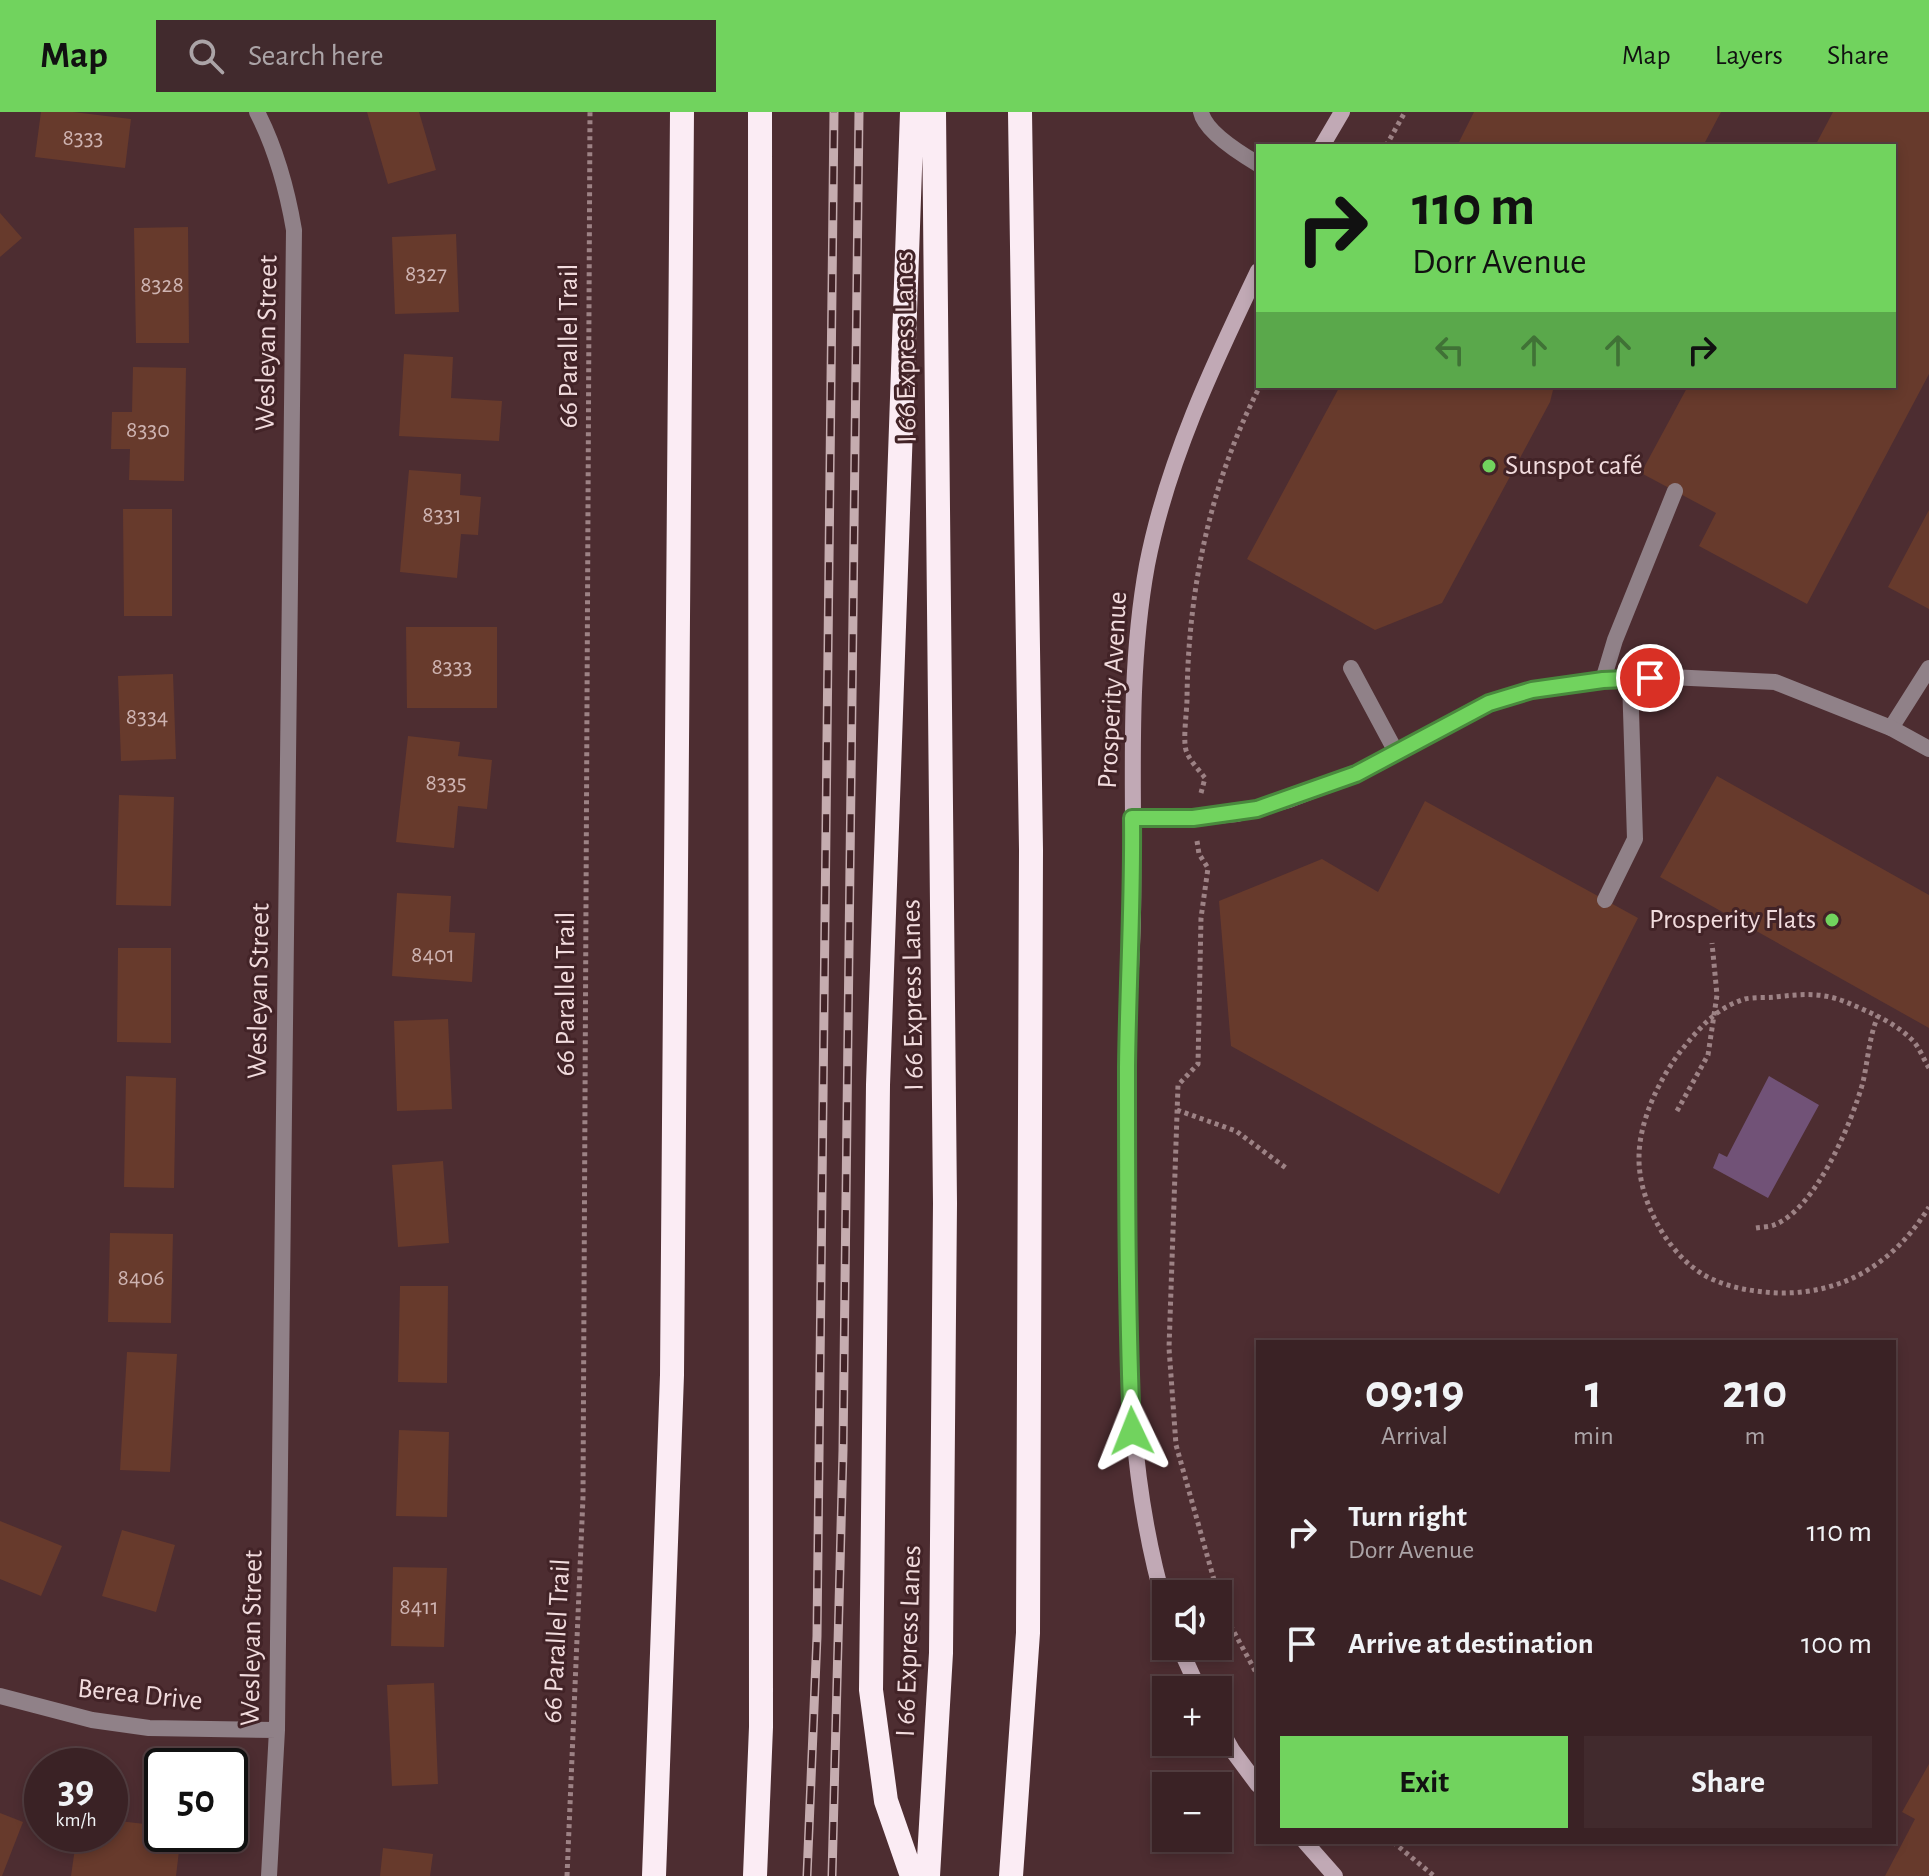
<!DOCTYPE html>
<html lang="en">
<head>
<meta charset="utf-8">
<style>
	:root { --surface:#3a2225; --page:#412a2d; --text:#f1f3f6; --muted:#aba4a7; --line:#543f42; --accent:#71d35e }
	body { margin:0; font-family:"Alegreya Sans",sans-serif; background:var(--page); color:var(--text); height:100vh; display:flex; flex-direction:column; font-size:30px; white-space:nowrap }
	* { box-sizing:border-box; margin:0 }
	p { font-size:26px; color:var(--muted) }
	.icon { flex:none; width:44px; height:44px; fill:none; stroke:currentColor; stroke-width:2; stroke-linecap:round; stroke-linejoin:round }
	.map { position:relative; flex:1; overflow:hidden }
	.side { position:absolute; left:1256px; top:1228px; width:640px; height:504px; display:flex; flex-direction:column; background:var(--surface); border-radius:0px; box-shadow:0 4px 12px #0003,0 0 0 2px var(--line) }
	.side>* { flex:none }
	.guide { position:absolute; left:1256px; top:32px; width:640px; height:244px; border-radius:0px; box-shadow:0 4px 12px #0003,0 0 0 2px var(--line); background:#71d35e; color:#111; overflow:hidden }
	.fabs { position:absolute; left:1152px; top:1468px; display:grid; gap:16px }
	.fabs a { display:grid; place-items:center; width:80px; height:80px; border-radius:0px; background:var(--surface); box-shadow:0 4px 12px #0003,0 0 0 2px var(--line); font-size:40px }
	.speed { position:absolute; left:24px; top:1636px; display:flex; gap:16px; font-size:40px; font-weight:700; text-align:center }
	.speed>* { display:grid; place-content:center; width:104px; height:104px; border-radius:50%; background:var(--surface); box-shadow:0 4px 12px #0003,0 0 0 2px var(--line); line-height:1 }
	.speed small { font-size:20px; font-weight:400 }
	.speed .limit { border:4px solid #111; border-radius:12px; background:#fff; color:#111 }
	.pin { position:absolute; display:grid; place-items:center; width:68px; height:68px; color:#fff; margin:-34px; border:4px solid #fff; border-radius:50%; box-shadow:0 2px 8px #0007 }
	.me { position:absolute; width:88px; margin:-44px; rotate:358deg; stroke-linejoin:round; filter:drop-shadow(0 0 6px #0008) }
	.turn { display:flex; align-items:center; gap:28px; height:168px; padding:0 24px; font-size:36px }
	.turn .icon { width:104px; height:104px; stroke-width:2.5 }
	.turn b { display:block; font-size:56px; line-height:68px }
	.lanes { display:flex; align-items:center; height:76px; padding:0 24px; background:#0003; justify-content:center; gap:40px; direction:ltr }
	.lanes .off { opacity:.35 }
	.eta { display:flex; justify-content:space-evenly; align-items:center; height:136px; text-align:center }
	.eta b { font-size:48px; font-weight:700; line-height:56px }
	.cta { display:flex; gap:16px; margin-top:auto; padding:16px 24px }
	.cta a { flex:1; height:92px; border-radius:0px; background:var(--accent); color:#111; font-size:32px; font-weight:700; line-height:92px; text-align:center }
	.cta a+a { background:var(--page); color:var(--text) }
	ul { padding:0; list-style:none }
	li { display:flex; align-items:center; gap:24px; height:112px; padding:0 24px }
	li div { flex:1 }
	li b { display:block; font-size:30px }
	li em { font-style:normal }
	header { display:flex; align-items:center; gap:48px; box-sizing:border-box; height:112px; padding:0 40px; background:var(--accent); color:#111 }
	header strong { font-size:38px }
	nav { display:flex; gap:44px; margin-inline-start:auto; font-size:28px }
	.search { width:560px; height:72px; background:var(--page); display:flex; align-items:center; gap:20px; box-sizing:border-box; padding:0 28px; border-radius:0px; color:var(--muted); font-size:30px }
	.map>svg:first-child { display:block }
	.water { fill:#715277 }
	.building { fill:#673a2c }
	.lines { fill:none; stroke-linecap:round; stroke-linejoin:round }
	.path { stroke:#9d8285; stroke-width:5; stroke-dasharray:4 4; stroke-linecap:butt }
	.service { stroke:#908188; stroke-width:16 }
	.minor { stroke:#908188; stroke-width:16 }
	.secondary { stroke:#c1a9b5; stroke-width:16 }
	.motorway { stroke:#fbecf4; stroke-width:24 }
	.rail-casing { stroke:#c5acaf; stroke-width:9 }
	.rail { stroke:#422327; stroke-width:6; stroke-dasharray:18; stroke-linecap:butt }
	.route-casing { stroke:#49893d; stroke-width:20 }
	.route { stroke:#71d35e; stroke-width:14 }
	.poi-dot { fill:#71d35e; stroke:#422327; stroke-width:3 }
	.labels { text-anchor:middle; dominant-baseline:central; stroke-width:6; stroke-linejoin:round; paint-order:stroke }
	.number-label { font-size:24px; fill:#ceb3b1 }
	.street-label { font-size:28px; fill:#f1dbdd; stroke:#422327 }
	.poi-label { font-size:28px; fill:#f1dbdd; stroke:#422327; text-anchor:start }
</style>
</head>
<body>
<header>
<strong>Map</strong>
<div class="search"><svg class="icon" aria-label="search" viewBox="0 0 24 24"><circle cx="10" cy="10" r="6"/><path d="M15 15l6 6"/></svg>Search here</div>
<nav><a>Map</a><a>Layers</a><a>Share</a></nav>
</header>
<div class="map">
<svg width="1929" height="1764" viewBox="0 0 1929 1764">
	<rect width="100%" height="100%" fill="#4d2d31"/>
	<path class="water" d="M1769,964L1819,993L1768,1086L1713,1056L1719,1041L1727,1045Z"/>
	<path class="building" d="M41,0H73L131,7L125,56L35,45Z
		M367,0H419L436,58L388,72Z
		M1474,0H1721L1703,34H1457Z
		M1833,0H1929V262L1807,492L1699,434L1716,401L1641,361L1688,274H1894V34H1815Z
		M0,101L22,126L0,145Z
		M188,115L189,231H136L134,116Z
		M456,122L459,200L395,202L392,125Z
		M404,242L453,245L451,286L502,289L499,329L399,324Z
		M133,255L186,256L184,369L129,368L130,337H111L112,300H132Z
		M1340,274H1554L1550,290L1442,491L1375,518L1247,447Z
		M409,358L461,362L460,383L481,385L478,423L461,422L457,466L400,460Z
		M123,397H172V504H124Z
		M1929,398V497L1888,475Z
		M406,515H497V596H407Z
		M173,562L176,647L121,649L118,564Z
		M408,624L460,630L458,644L492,648L487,697L458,694L454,736L396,730Z
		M1717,664L1929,783V916L1660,765Z
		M119,683L174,685L171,794L116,793Z
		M1425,689L1638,806L1499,1082L1231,934L1219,789L1322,747L1378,780Z
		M397,781L451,784L449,820L475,821L472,870L392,864Z
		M118,836H171V931L117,930Z
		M448,907L452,997L397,999L394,909Z
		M126,964L176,966L174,1076L124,1075Z
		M443,1049L449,1131L398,1135L392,1053Z
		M110,1121L173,1122L171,1211L108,1210Z
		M400,1174H448L447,1271L398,1270Z
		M127,1240L177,1242L170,1360L120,1358Z
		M399,1318L449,1320L447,1405L396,1404Z
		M0,1409L62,1434L41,1484L0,1467Z
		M122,1418L175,1433L156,1500L102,1484Z
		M393,1455L447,1456L444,1535L391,1534Z
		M434,1571L438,1672L392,1674L387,1573Z
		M1929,1652V1764H1885L1915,1707L1902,1700Z
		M0,1701L23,1710L2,1764H0Z
		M110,1708L162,1714V1722H181L176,1764H71L77,1722H110Z
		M383,1736L433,1742L430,1764H380Z"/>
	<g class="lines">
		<path class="path" d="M1386,34L1405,0
			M1201,681L1205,666C1199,658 1191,650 1187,641C1182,631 1187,600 1187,587C1188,478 1210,371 1260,274
			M1197,729L1199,742L1208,756L1201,806L1198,952L1178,973L1169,1236L1176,1333L1218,1482
			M1929,956C1924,948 1920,937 1914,930C1897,911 1869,900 1846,890C1821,880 1801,882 1775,885C1766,886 1754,885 1745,887C1718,895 1701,914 1684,935C1661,963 1639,1008 1639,1045C1638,1090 1671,1150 1714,1168C1735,1177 1757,1180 1779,1181C1845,1182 1895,1150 1929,1095
			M1177,998L1236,1019L1286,1056
			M1677,999L1708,943L1717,883L1712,831
			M1756,1116C1762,1115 1769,1115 1774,1113C1816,1097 1852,1010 1863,970C1868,948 1869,925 1878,904
			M1218,1484L1222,1498L1258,1564
			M1393,1730L1434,1764
			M567,1764L583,1385L590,0"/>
		<path class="service" d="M1201,0C1205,20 1241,42 1258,52
			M1351,556L1396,640
			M1603,568L1615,528L1675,379
			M1891,616L1929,556
			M1605,788L1635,727L1630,567"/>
		<path class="minor" d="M257,0C276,37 287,77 294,118L277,1618L269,1764
			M1132,706H1193L1237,702L1289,688L1356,662L1489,591L1532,578L1603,568L1670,565L1775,570L1891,616L1929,637
			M0,1584L92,1608L149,1616L277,1618"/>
		<path class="secondary" d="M1322,34L1342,0
			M1166,1497C1129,1372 1128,1252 1129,1124C1129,1067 1126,1009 1127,952C1128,902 1132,852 1133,802C1135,686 1126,568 1147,453C1167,350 1213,253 1258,159
			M1179,1534L1199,1578
			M1218,1613L1232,1638L1258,1673
			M1305,1730L1335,1764"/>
		<path class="motorway" d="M912,0L878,973L871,1578L886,1689L912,1764
			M654,1764L672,1263L682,0
			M755,1764L761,1615L760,0
			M928,1764L941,1541L945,1091L934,0
			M1011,1764L1028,1521L1031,738L1020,0"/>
		<g class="rail-casing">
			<path id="rail" d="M807,1764L817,1524L834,0
				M832,1764L843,1338L859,0"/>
		</g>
		<use href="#rail" class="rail"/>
	</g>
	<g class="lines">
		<g class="route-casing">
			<path id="route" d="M1132,1319C1127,1198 1127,1076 1127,955C1128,872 1133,789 1132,706H1193L1257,697L1356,662L1489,591L1532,578L1603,568L1650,566"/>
		</g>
		<use href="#route" class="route"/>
	</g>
	<g class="poi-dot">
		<circle cx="1489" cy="354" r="8"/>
		<circle cx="1832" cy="808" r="8"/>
	</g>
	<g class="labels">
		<g class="number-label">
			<text x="83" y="26">8333</text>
			<text x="426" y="162">8327</text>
			<text x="162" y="173">8328</text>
			<text x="148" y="318">8330</text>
			<text x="442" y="403">8331</text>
			<text x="452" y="555">8333</text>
			<text x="147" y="605">8334</text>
			<text x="446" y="671">8335</text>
			<text x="433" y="843">8401</text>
			<text x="141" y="1166">8406</text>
			<text x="419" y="1495">8411</text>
		</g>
		<g class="street-label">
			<text transform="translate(267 231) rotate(-89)">Wesleyan Street</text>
			<text transform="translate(569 234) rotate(-90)">66 Parallel Trail</text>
			<text transform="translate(906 235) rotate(-91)">I 66 Express Lanes</text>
			<text transform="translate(1113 578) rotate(-87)">Prosperity Avenue</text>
			<text transform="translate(259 879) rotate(-89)">Wesleyan Street</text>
			<text transform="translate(566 882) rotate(-90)">66 Parallel Trail</text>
			<text transform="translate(913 883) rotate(-91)">I 66 Express Lanes</text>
			<text transform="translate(252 1526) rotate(-89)">Wesleyan Street</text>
			<text transform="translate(557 1529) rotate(-87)">66 Parallel Trail</text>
			<text transform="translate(909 1529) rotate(-88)">I 66 Express Lanes</text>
			<text transform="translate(140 1583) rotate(6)">Berea Drive</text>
		</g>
		<g class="poi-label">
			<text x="1505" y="354">Sunspot café</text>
			<text x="1816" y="808" text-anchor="end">Prosperity Flats</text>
		</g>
	</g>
</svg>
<div class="fabs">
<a><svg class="icon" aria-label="sound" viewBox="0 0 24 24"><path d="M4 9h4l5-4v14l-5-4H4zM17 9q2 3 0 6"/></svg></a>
<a>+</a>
<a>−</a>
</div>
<div class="speed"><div>39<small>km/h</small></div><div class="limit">50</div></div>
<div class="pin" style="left:1650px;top:566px;background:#d93025"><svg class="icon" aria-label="arrive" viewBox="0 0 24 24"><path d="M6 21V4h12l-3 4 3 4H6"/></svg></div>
<svg class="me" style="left:1132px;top:1319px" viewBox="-20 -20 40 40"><path d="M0-17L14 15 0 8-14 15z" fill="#71d35e" stroke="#fff" stroke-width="4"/></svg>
<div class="guide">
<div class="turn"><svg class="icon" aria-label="right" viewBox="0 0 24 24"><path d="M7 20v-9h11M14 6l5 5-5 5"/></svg><div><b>110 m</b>Dorr Avenue</div></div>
<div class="lanes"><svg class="icon off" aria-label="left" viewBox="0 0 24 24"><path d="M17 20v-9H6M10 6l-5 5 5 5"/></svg><svg class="icon off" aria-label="ahead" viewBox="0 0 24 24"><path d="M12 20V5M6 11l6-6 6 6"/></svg><svg class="icon off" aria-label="ahead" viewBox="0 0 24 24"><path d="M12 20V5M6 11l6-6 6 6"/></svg><svg class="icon" aria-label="right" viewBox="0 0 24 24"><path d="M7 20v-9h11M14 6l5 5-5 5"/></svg></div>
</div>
<section class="side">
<div class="eta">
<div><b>09:19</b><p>Arrival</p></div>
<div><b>1</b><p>min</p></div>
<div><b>210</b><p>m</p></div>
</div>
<ul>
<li><svg class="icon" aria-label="right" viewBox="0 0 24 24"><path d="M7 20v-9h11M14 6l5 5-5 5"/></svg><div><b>Turn right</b><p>Dorr Avenue</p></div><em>110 m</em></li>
<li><svg class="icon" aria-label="arrive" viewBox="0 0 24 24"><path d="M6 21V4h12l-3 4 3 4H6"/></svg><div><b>Arrive at destination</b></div><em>100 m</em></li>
</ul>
<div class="cta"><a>Exit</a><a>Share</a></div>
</section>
</div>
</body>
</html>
